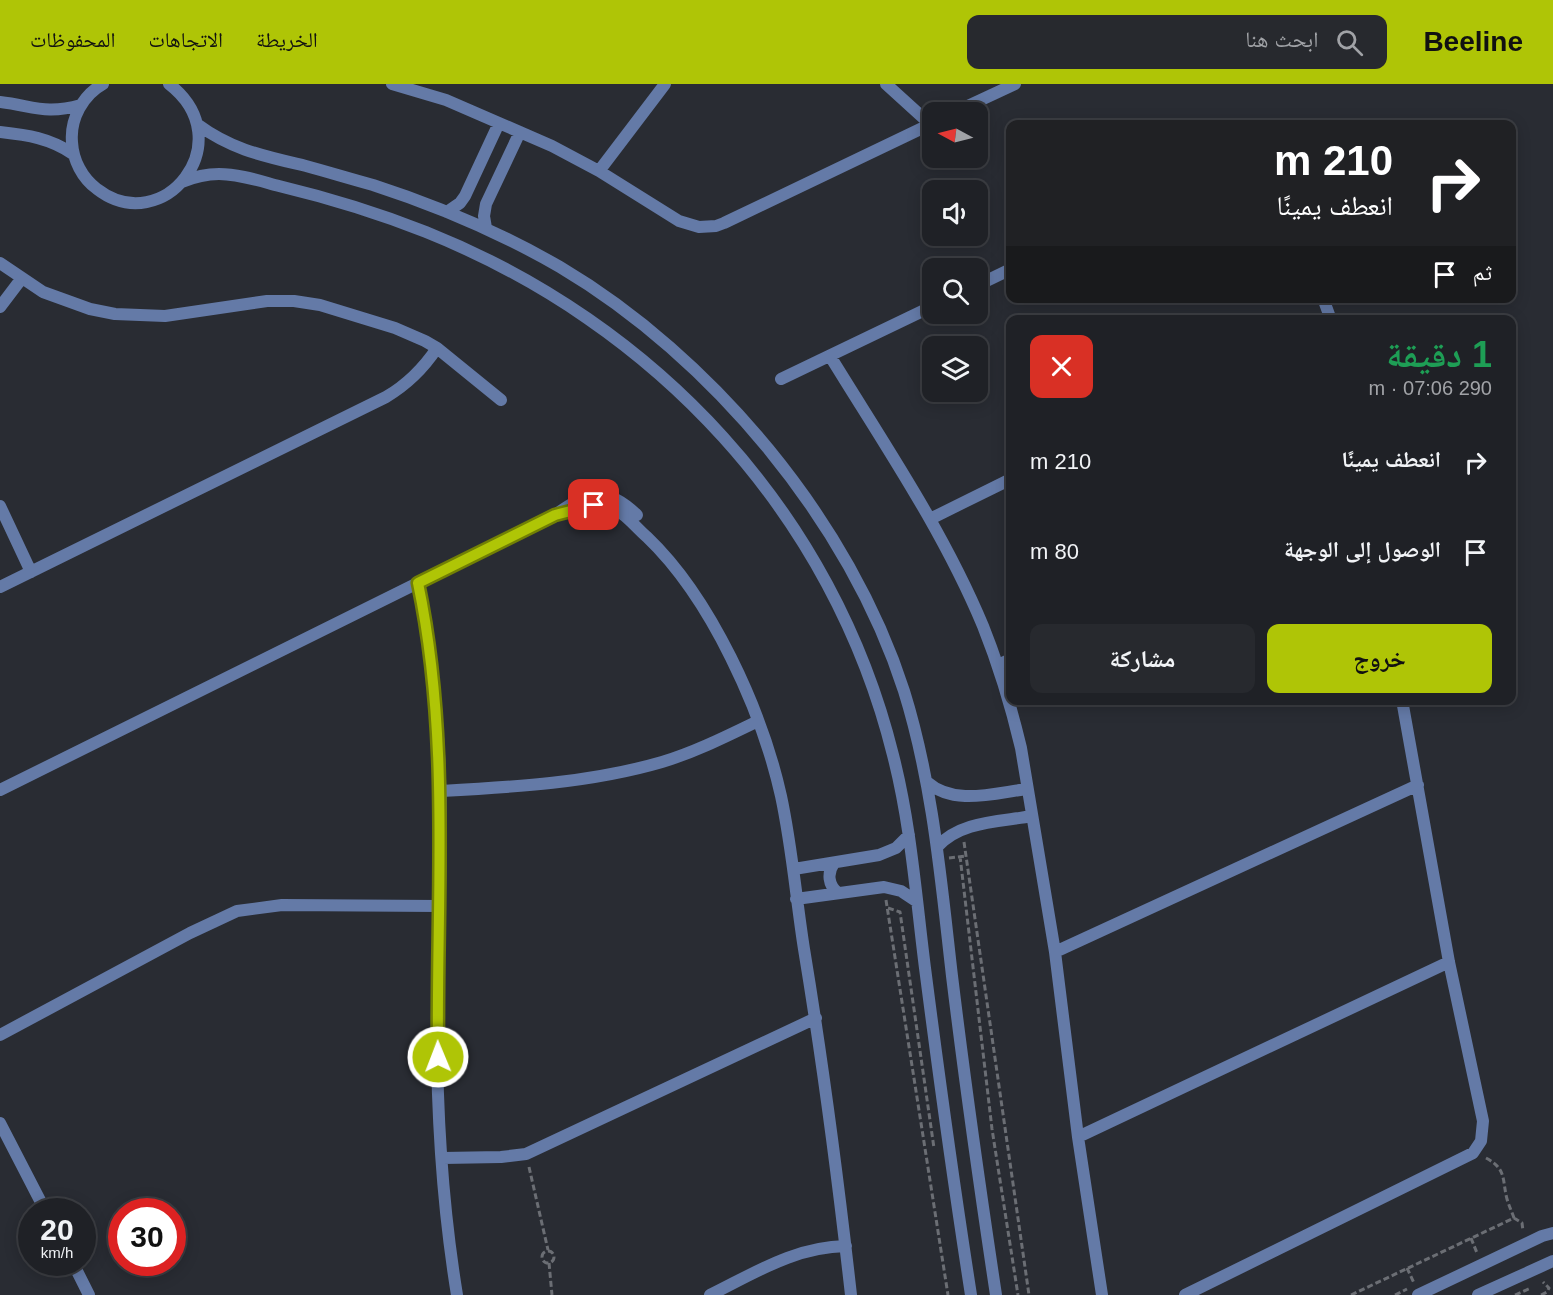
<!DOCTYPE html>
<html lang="ar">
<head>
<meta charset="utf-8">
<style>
	:root { --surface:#1f2126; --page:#27292e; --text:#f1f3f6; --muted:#a1a3a7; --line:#3c3e43; --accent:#afc506 }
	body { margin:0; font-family:Arial,"Noto Naskh Arabic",sans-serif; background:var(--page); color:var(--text); direction:rtl; height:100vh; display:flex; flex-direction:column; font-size:22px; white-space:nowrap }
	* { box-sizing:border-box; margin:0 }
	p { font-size:20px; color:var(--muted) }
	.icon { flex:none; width:33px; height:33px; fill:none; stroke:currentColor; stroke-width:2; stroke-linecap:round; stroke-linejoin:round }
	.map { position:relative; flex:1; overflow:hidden; direction:ltr }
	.sheet { position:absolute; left:1006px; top:231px; width:510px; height:390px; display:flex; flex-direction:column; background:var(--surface); border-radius:12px; box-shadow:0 3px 15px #0003,0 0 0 2px var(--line); direction:rtl }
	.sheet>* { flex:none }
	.hud { position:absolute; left:1006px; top:36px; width:510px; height:183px; border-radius:12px; box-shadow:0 3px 15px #0003,0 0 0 2px var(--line); direction:rtl; background:#202124; color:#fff; overflow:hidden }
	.needle { width:39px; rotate:277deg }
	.tools { position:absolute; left:922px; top:18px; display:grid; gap:12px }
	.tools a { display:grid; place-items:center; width:66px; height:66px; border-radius:12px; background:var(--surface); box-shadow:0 3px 15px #0003,0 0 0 2px var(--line); font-size:30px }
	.speed { position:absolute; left:18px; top:1114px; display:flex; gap:12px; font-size:30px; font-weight:700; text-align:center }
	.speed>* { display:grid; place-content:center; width:78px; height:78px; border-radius:50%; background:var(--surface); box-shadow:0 3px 15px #0003,0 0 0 2px var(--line); line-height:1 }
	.speed small { font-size:15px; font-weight:400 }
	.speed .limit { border:9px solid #d22; background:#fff; color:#111 }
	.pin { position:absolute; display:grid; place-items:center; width:51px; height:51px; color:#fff; margin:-26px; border-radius:12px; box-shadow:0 3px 9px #0006 }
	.me { position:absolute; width:66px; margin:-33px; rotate:359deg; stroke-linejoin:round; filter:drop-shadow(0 0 4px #0008) }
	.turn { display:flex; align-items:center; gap:21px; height:126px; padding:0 24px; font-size:27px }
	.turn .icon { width:78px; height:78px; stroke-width:2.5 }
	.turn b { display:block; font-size:42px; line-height:51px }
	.then { display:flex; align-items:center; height:57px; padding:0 24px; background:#0003; gap:12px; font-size:22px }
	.round { display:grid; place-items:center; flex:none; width:63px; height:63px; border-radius:12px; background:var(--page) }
	.headline { display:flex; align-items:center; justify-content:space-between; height:102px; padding:0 24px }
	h1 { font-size:36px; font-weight:700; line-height:45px; color:#1e9e55 }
	.action { display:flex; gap:12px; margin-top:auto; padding:12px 24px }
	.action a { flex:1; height:69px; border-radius:12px; background:var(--accent); color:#111; font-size:24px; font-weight:700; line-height:69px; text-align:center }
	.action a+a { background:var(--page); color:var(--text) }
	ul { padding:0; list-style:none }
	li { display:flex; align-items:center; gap:18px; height:90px; padding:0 24px }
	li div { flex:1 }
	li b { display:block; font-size:22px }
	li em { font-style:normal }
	header { display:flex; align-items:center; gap:36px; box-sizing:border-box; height:84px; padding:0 30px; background:var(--accent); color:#111 }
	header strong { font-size:28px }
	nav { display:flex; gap:33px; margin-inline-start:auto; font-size:21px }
	.search { width:420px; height:54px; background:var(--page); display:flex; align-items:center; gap:15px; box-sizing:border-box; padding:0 21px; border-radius:12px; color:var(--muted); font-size:22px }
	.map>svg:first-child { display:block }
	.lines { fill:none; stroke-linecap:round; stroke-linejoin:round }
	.path { stroke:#6b6e74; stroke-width:3; stroke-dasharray:6 3; stroke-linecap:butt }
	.minor { stroke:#647aa7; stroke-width:12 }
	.route-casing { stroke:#728004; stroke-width:15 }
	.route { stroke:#afc506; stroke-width:10 }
</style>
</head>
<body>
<header>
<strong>Beeline</strong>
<div class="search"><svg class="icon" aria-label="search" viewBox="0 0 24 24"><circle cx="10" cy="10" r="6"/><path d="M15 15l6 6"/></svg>ابحث هنا</div>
<nav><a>الخريطة</a><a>الاتجاهات</a><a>المحفوظات</a></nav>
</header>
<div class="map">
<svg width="1553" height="1211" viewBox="0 0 1553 1211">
	<rect width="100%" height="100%" fill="#292c33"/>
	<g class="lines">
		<path class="path" d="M964,758L1029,1211
			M960,772L992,1045L1018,1211
			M949,774L966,772
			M886,816L948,1211
			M888,824L900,828L934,1064
			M1486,1074C1507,1085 1502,1096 1507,1115C1509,1122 1512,1128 1514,1134
			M529,1083L548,1166
			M1471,1154L1477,1169
			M542 1173a6 6 0 1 1 12 0a6 6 0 1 1-12 0Z
			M549,1179L552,1211
			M1407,1184L1414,1199
			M1351,1211L1514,1134L1522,1139L1523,1147
			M1395,1211L1407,1205
			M1515,1211L1531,1204
			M1541,1211L1547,1208L1549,1204L1543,1198"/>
		<path class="minor" d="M103,0C83,11 70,35 72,58C73,76 82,94 97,105C163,156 243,57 169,0
			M392,0L446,16L552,62L599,87L679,137L699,143L716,142L724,139L933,39
			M886,0L930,40
			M0,18C34,22 45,31 81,21
			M955,28L1015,0
			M197,40C232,66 264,72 306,82C328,88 351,95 373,101C438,122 501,149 560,183C712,273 850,438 904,607C933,700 941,797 952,892C965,999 980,1105 996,1211
			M0,48C27,51 50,54 73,70
			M599,87L665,0
			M182,98C194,93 206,90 219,90C239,90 260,97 279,102C329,114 378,129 426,148C656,240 833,429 893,671C911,741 916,813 925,884C939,993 954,1102 971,1211
			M447,128L460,119L465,112L499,39
			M486,144L484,132L486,120L520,48
			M0,179L43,208L90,225L115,230L165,232L267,217H294L320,221L395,244L425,257L437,264L501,316
			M978,201L1011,185
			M1323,214L1331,236
			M0,223L22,194
			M830,272C884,360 943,446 983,542C999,582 1011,622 1021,664L1055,868L1078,1053L1102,1211
			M781,295L933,222
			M0,422L31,488
			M555,431C571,426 587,419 604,422C623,425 633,441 647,453C711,514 762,627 781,712C792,763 796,814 804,865C823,980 838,1095 851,1211
			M930,435L1011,395
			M418,499C435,581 441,664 441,748C441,805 437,863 437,921C436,1014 442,1119 457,1211
			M0,503L386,313C408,300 423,285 437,264
			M998,581L1011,575
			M927,698C954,722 994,709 1027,705
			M0,706L555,431C588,408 605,400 637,431
			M440,707C514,703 590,699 662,678C695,668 727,652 758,637
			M937,763C960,737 999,738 1032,732
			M834,779C827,789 828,801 838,809
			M794,785L879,771L896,764L909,751
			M796,815L884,803L901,807L916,817
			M1055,868L1418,701
			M0,951L190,849L237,827L282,821L439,822
			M0,1039L46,1128
			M1078,1053L1449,878
			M443,1074L501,1073L526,1070L816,934
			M73,1179L89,1211
			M710,1211C755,1189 794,1163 846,1162
			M1185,1211L1473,1069L1481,1057L1483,1037L1449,878L1402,616
			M1418,1211L1542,1152L1553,1149
			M1478,1211L1553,1177"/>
	</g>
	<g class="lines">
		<g class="route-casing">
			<path id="route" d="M438,973C436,815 451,656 418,499L555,431L594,421"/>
		</g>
		<use href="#route" class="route"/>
	</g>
</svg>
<div class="tools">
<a><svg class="needle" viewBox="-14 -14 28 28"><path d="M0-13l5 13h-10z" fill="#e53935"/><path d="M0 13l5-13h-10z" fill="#a1a3a7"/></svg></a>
<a><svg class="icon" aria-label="sound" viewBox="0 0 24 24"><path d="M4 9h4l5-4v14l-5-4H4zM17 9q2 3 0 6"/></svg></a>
<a><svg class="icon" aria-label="search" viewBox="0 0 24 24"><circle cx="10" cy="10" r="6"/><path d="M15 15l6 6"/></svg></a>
<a><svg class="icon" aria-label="layers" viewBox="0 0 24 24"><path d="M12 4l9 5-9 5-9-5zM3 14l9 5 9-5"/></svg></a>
</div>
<div class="speed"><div>20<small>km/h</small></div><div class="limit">30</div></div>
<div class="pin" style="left:594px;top:421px;background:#d93025"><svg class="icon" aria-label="arrive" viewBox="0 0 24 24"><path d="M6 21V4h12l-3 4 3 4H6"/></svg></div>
<svg class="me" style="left:438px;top:973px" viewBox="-20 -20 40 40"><circle r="17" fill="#afc506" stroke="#fff" stroke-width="3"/><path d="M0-11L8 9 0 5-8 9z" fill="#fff"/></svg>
<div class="hud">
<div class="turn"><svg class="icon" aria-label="right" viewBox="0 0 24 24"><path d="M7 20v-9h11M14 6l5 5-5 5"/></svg><div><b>210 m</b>انعطف يمينًا</div></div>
<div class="then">ثم<svg class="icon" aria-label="arrive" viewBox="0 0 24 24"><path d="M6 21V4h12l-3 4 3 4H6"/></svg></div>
</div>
<section class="sheet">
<div class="headline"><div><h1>1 دقيقة</h1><p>290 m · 07:06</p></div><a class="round" style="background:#d93025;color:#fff"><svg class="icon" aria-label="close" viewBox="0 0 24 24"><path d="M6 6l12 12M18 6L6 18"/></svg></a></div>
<ul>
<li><svg class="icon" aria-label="right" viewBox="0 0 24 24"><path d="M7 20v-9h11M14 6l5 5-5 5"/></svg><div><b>انعطف يمينًا</b></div><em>210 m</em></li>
<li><svg class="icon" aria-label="arrive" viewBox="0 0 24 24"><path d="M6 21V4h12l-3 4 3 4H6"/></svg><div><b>الوصول إلى الوجهة</b></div><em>80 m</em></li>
</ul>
<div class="action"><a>خروج</a><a>مشاركة</a></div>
</section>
</div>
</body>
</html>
